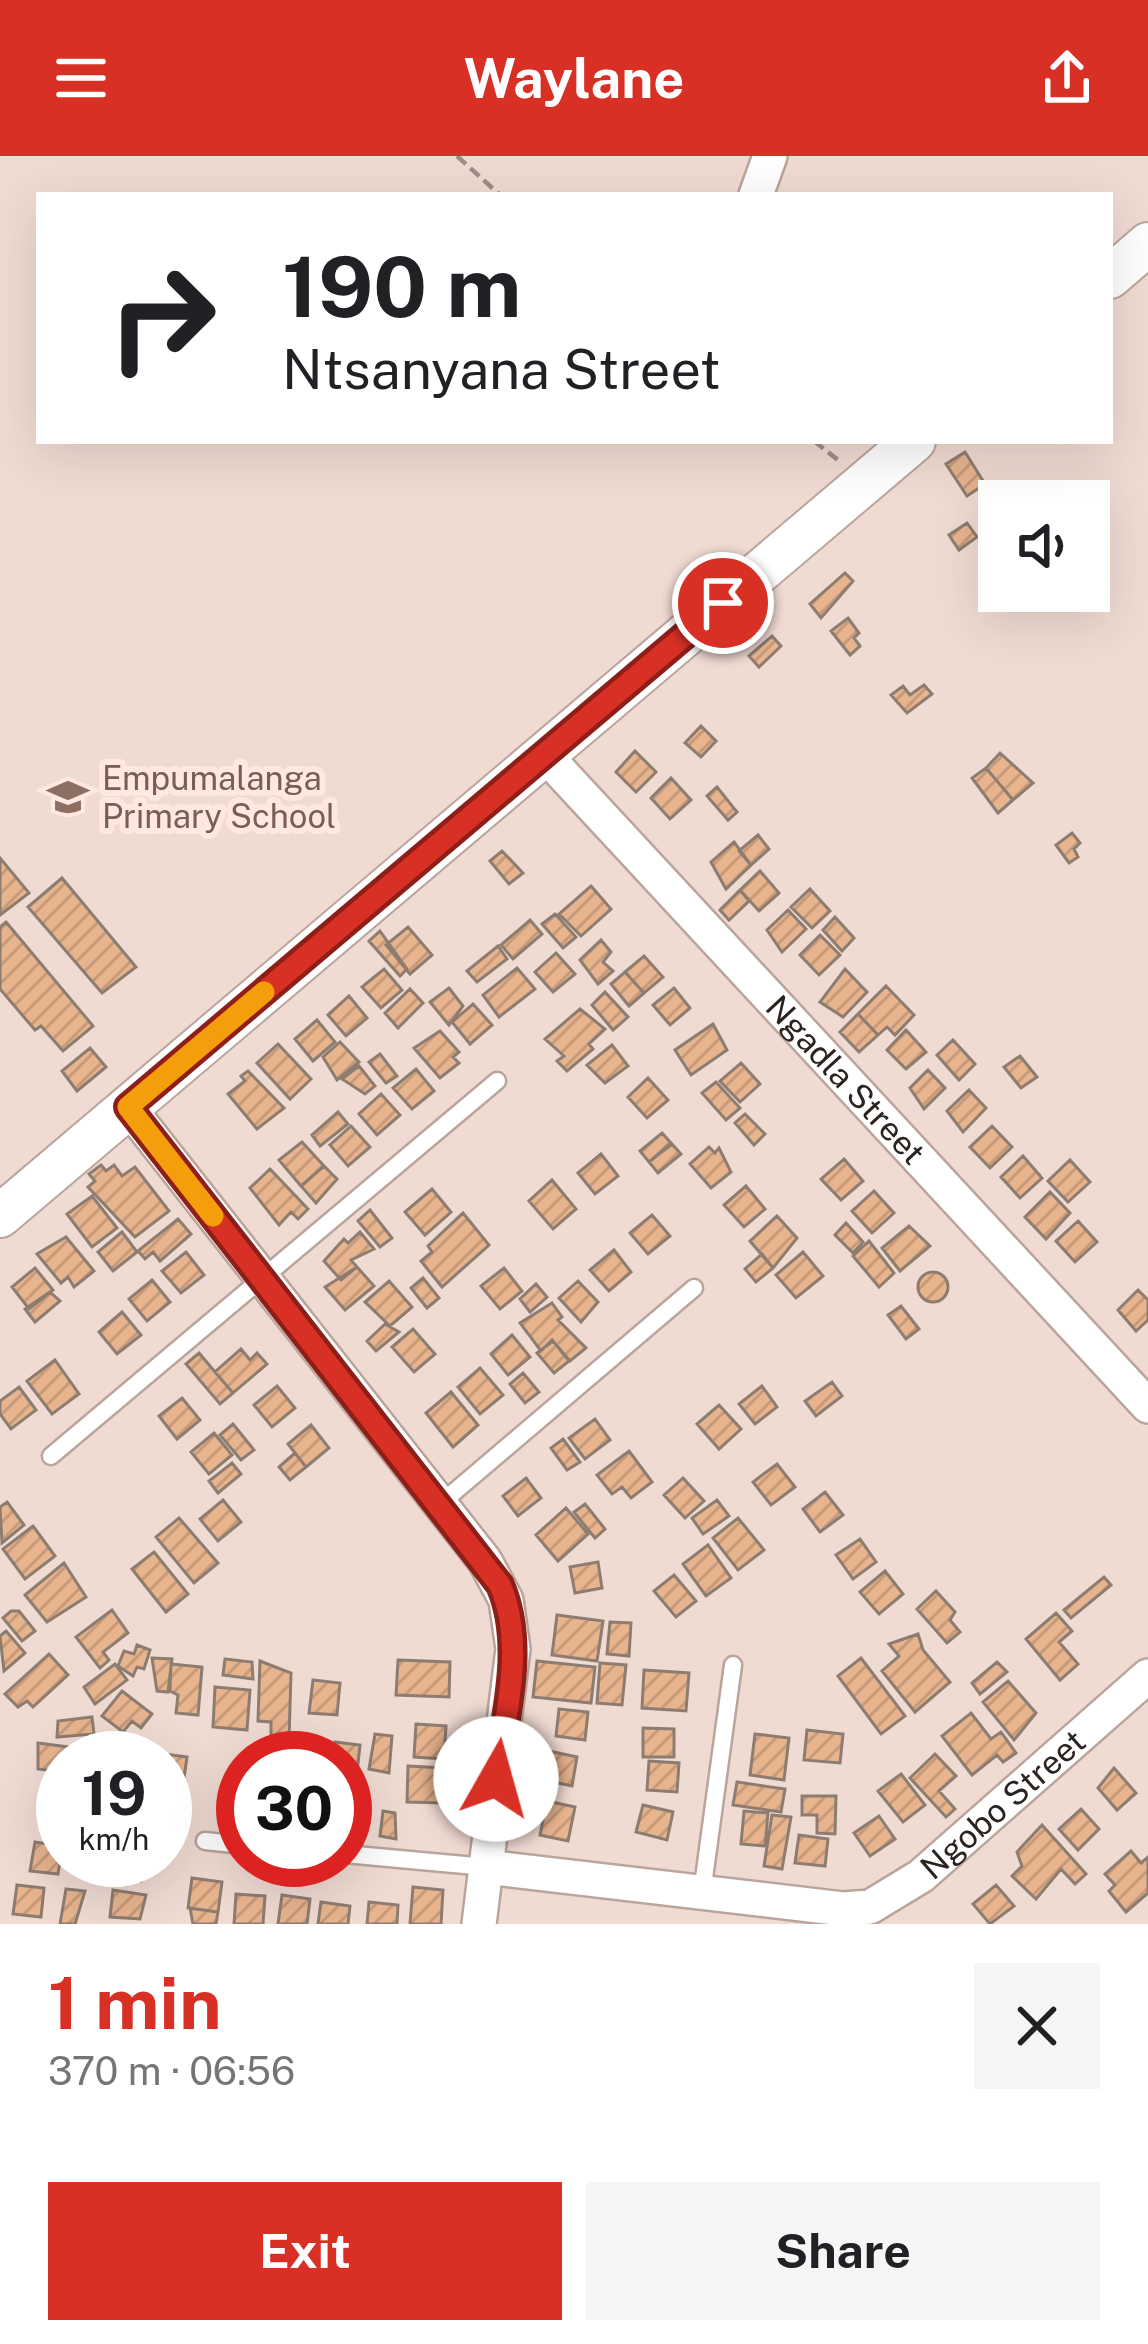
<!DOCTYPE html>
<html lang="en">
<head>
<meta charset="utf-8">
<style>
	:root { --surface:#fff; --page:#f6f6f6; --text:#202124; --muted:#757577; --accent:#d93025 }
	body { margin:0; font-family:"Public Sans",sans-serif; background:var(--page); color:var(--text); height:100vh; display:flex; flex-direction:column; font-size:45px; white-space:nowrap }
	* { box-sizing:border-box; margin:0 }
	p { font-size:39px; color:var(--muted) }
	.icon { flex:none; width:66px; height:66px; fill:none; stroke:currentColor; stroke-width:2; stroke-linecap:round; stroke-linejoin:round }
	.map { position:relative; height:1768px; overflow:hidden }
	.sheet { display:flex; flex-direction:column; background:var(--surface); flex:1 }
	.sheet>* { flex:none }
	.banner { position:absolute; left:36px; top:36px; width:1077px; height:252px; border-radius:0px; box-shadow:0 12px 48px #0002; background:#fff; color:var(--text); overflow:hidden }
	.tools { position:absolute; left:978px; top:324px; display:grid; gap:24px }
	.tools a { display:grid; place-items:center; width:132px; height:132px; border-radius:0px; background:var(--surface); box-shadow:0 12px 48px #0002; font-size:60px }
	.speed { position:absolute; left:36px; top:1575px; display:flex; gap:24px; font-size:60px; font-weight:700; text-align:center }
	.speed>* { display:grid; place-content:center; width:156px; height:156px; border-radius:50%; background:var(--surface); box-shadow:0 12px 48px #0002; line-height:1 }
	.speed small { font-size:30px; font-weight:400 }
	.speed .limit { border:18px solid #d22; background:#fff; color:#111 }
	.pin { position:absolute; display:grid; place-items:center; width:102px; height:102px; color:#fff; margin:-51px; border:6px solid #fff; border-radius:50%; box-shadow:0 3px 12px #0007 }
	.me { position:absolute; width:132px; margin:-66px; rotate:7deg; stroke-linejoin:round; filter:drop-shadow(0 0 9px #0008) }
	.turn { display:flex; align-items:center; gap:42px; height:252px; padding:0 48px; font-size:54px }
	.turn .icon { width:156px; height:156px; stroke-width:2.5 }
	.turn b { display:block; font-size:84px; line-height:102px }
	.round { display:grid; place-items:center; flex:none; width:126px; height:126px; border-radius:0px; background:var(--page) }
	.headline { display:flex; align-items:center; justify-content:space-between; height:204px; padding:0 48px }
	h1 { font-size:72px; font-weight:700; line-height:90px; color:var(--accent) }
	.cta { display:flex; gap:24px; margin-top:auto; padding:24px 48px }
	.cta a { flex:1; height:138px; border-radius:0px; background:var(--accent); color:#fff; font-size:48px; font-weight:700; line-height:138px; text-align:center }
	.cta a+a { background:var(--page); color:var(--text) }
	header { display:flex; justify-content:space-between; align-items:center; height:156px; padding:0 48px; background:var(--accent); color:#fff; font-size:54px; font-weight:700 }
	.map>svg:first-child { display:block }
	.building { fill:url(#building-hatch); stroke:#8d7d71; stroke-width:3 }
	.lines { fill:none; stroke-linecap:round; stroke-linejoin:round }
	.service-casing { stroke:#baa59c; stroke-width:21 }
	.minor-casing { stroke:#baa59c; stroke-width:38 }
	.tertiary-casing { stroke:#baa59c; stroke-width:46 }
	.path { stroke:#9d8e87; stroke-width:4.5; stroke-dasharray:12 6; stroke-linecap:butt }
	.service { stroke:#fff; stroke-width:16 }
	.minor { stroke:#fff; stroke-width:33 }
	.tertiary { stroke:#fff; stroke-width:42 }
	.route-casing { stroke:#8d1f18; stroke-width:30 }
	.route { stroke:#d93025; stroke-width:21 }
	.slow { stroke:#f59e0b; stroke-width:21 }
	.labels { text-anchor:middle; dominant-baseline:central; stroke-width:12; stroke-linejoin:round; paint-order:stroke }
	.education-label { font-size:33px; fill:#785e54; stroke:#fee8df; text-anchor:start }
	.street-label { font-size:33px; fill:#2b231f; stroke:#fee8df }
</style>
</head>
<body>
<header><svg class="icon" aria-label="menu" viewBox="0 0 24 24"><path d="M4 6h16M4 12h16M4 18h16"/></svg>Waylane<svg class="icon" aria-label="share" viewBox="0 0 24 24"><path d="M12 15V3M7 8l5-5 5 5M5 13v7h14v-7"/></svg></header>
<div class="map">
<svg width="1148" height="1768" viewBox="0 0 1148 1768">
	<defs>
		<pattern id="building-hatch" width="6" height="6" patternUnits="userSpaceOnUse" patternTransform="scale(3)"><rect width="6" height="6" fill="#e8b48e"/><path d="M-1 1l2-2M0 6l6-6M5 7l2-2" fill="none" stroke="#c79a7a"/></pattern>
	</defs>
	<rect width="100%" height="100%" fill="#f0dbd2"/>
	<path class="building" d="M965,296L985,328L967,340L946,308Z
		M967,367L977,381L959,394L949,379Z
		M845,417L853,425L821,462L810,448Z
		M848,462L859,477L854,482L860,490L850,499L831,475Z
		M772,480L781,490L759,511L749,500Z
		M924,529L932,538L907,557L891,539L903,530L910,539Z
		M701,570L716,585L701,601L685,587Z
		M635,595L656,616L636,636L616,616Z
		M1000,597L1033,627L1013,644L986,612Z
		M986,612L1013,644L998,657L972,622Z
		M671,622L691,644L670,663L651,642Z
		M717,631L737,656L728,664L707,640Z
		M1072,677L1080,687L1074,693L1078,701L1069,707L1056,689Z
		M758,679L769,693L751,709L739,695Z
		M734,686L751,709L726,733L711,706Z
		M502,695L523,717L509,728L490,705Z
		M0,702L29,737L0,759Z
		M760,715L779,737L759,755L740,734Z
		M62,722L136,811L102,837L28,751Z
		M591,730L611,753L581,780L559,758Z
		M810,733L830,755L812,772L791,751Z
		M740,734L749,745L729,764L720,754Z
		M788,754L806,773L782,796L767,774Z
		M555,758L576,781L563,792L542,768Z
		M835,761L854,782L842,795L823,774Z
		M530,764L542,778L513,803L501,789Z
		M6,766L93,870L63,895L41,870L35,874L0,833V771Z
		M408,771L432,799L410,818L386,789Z
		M380,775L407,813L400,820L369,785Z
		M820,779L840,799L819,819L800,799Z
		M601,784L611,796L603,806L613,815L598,828L580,804Z
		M498,790L507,803L477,826L467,815Z
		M556,797L575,818L553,836L535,816Z
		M644,800L663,821L644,837L625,816Z
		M517,812L535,833L499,861L483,839Z
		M384,813L402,834L381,852L362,831Z
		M845,813L867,836L843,861L820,846Z
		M625,816L644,837L629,850L611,828Z
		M886,830L914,859L895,879L887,871L878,879L858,858Z
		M449,832L463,850L449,869L430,846Z
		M674,832L690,852L670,869L653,849Z
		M410,833L423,847L398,872L385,857Z
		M605,836L628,861L613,874L592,849Z
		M349,840L367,862L346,880L328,859Z
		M473,848L492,869L470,888L452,866Z
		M580,853L605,873L589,888L593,893L567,915L557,905L564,900L545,883Z
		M858,858L878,879L859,896L840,876Z
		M317,864L335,886L313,905L295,883Z
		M713,868L727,894L691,919L675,894Z
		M906,874L926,896L906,913L887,894Z
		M440,875L459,896L453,901L459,907L440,922L414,892Z
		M953,884L975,908L959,924L937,899Z
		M340,886L359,906L337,924L323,901Z
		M278,888L311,923L290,943L257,907Z
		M612,889L628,910L605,927L587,909Z
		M90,892L106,911L77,935L62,915Z
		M380,898L397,920L386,927L369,906Z
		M1020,900L1037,921L1021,932L1004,911Z
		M741,907L760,928L740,946L720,925Z
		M359,910L375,930L365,938L342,923Z
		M416,913L434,935L412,953L393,932Z
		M928,914L945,932L924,953L910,932Z
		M248,915L284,952L257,973L228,938L245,925L241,920Z
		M648,922L668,944L647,962L628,941Z
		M716,926L740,952L726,964L702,937Z
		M969,934L986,952L963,976L947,955Z
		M381,938L400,959L377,979L359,958Z
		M338,956L348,968L320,990L312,979Z
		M745,958L765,978L754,989L735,967Z
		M351,970L370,991L348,1010L330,989Z
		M992,970L1012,991L990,1012L970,991Z
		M662,977L672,988L649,1006L640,995Z
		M302,986L324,1010L301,1030L279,1004Z
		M671,987L681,998L658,1017L649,1006Z
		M709,991L715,997L719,992L731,1016L711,1032L690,1008Z
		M601,998L618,1020L595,1038L578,1017Z
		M1023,1000L1042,1022L1020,1042L1001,1021Z
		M844,1003L863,1025L841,1044L821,1023Z
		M1070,1004L1090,1026L1068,1046L1048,1025Z
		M101,1009L106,1015L114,1009L122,1020L135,1011L169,1055L135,1081L88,1031L95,1025L89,1018Z
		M324,1010L337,1023L316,1047L301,1030Z
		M270,1013L308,1053L298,1063L291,1056L279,1069L250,1032Z
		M552,1024L576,1053L553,1073L529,1045Z
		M746,1030L765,1053L744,1071L724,1049Z
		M432,1033L451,1056L425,1079L405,1056Z
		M874,1035L894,1057L872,1077L852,1055Z
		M1050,1036L1070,1057L1046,1083L1025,1061Z
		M92,1040L117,1072L92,1091L67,1058Z
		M370,1054L392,1082L380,1091L358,1065Z
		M463,1057L489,1089L442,1131L421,1105L432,1096L428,1090Z
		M652,1059L670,1080L648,1098L630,1077Z
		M777,1060L797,1082L773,1112L750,1085Z
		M178,1063L191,1078L160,1105L153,1096L145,1103L138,1095Z
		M1078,1065L1097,1086L1075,1106L1056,1085Z
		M846,1067L863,1086L853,1097L835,1079Z
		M909,1070L930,1090L900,1115L882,1092Z
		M122,1076L137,1096L113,1115L98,1096Z
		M360,1076L374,1093L351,1104L357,1111L341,1124L324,1105L344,1083L348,1087Z
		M66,1081L94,1115L74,1131L68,1121L61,1127L37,1098Z
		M869,1085L894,1117L879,1131L853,1100Z
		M614,1094L631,1116L609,1135L590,1114Z
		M186,1096L204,1119L181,1137L162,1115Z
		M803,1096L823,1120L796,1142L776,1119Z
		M762,1098L773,1112L756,1126L745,1113Z
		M357,1111L374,1130L345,1154L325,1131Z
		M35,1112L53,1134L29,1153L12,1131Z
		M504,1112L522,1135L500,1153L481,1130Z
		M918 1131a15 15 0 1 1 30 0a15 15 0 1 1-30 0Z
		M423,1122L439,1142L427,1152L411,1132Z
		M152,1124L170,1146L147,1165L129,1143Z
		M389,1125L412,1151L390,1170L365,1146Z
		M578,1125L598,1146L581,1166L559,1142Z
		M536,1128L547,1141L530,1156L520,1143Z
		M1138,1134L1148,1144V1164L1136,1175L1118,1154Z
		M50,1136L60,1145L35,1166L25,1153Z
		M552,1147L562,1161L558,1164L586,1192L570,1205L552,1184L541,1195L520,1167Z
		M901,1150L919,1173L906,1183L888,1159Z
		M122,1156L141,1179L117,1198L99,1176Z
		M385,1168L399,1176L376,1195L367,1185Z
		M413,1173L435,1198L414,1216L392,1191Z
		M512,1179L530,1201L508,1219L491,1198Z
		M553,1185L569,1205L554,1217L537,1197Z
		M241,1193L250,1204L257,1197L267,1208L233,1237L215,1216Z
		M199,1197L233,1237L220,1248L186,1208Z
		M55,1204L79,1238L52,1258L27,1225Z
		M480,1212L503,1239L480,1258L458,1231Z
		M523,1217L539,1236L525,1247L510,1228Z
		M832,1226L842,1240L816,1260L805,1245Z
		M277,1230L295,1252L272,1271L254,1249Z
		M762,1230L777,1251L755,1268L739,1248Z
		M19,1231L36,1254L11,1273L0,1258V1245Z
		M451,1236L478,1269L453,1291L426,1257Z
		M182,1242L200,1264L177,1283L159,1260Z
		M719,1249L741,1273L719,1293L697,1268Z
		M595,1263L610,1284L585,1303L569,1282Z
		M233,1268L254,1294L241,1304L220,1279Z
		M311,1269L329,1292L306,1311L288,1288Z
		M214,1277L232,1299L209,1318L191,1296Z
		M563,1283L580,1306L567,1314L551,1292Z
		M629,1295L652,1326L631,1342L622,1331L612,1338L597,1319Z
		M295,1297L306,1311L290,1324L279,1311Z
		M232,1307L241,1318L218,1337L209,1325Z
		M777,1308L795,1331L771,1349L753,1326Z
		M526,1322L541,1342L518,1360L503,1340Z
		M683,1322L704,1345L685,1362L664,1339Z
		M825,1336L843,1359L820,1376L803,1353Z
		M223,1344L241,1366L218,1385L200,1363Z
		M717,1344L729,1360L703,1378L692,1362Z
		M7,1346L24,1369L2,1387L0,1351Z
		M585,1348L605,1373L595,1382L574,1356Z
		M566,1352L588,1378L558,1405L536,1379Z
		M179,1362L218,1407L194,1427L156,1381Z
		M738,1362L764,1394L738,1414L713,1382Z
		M33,1370L55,1400L25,1423L3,1393Z
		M860,1383L876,1406L853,1423L836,1399Z
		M708,1389L731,1422L706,1440L683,1408Z
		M154,1396L188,1438L166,1456L132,1413Z
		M598,1406L602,1432L575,1437L570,1411Z
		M64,1407L86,1441L47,1466L25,1439Z
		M885,1415L903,1438L879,1458L860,1436Z
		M674,1419L696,1445L676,1461L654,1435Z
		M1104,1421L1111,1429L1071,1462L1064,1454Z
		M936,1435L955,1456L950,1464L960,1476L947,1487L917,1453Z
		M112,1454L128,1477L103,1496L109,1504L100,1512L76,1481Z
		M11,1455H19L35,1475L22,1485L3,1462Z
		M1056,1457L1072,1475L1059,1486L1078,1508L1060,1524L1026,1483Z
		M557,1459L603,1465L597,1505L552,1499Z
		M610,1466L631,1467L629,1500L607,1498Z
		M6,1475L25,1497L4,1515L0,1480Z
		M918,1478L923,1494L950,1526L915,1556L882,1515L899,1500L889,1488Z
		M137,1489L150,1494L144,1513L137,1511L133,1520L118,1510L124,1495L134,1498Z
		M49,1498L68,1519L33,1551L27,1545L18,1551L5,1538Z
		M152,1502L172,1503L168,1536L157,1535Z
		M861,1502L905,1560L881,1578L838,1520Z
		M225,1503L252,1506L253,1523L223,1519Z
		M398,1504L450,1506L449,1541L396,1539Z
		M260,1505L291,1517L289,1584L271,1583V1566L258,1565Z
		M537,1505L595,1511L591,1547L533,1541Z
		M997,1506L1007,1516L980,1538L972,1527Z
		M600,1507L626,1509L622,1549L597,1547Z
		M115,1508L127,1524L95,1548L84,1531Z
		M171,1508L202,1511L198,1559L176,1557L178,1539L170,1535Z
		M644,1514L689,1517L686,1555L642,1552Z
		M313,1524L340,1527L337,1559L309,1557Z
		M1008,1525L1036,1557L1014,1584L983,1546Z
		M215,1531L250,1534L247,1574L213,1571Z
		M122,1535L152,1558L141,1572L132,1565L123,1576L102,1560Z
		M559,1553L588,1556L585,1584L556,1580Z
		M971,1557L991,1583L1001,1576L1016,1597L1003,1606L997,1599L972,1619L942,1580Z
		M92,1561L94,1578L57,1581L58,1565Z
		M416,1568L446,1570L444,1603L414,1601Z
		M643,1572L674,1573V1601H643Z
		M807,1574L843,1578L840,1607L804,1604Z
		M375,1578L392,1580L389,1617L369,1613Z
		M755,1578L789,1582L784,1624L750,1619Z
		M335,1586L360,1589L357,1617L345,1616V1602H333Z
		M38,1587L69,1591L63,1616L38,1613Z
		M114,1591L187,1601L181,1643L165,1641V1602H113Z
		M549,1595L577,1601L572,1630L544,1624Z
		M935,1598L956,1620L939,1635L955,1653L946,1661L910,1622Z
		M649,1605L679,1607L677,1636L647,1634Z
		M408,1610L444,1612L442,1647L407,1646Z
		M1114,1612L1136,1637L1117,1654L1098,1632Z
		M901,1618L925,1649L903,1666L878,1635Z
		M737,1626L785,1633L781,1656L733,1649Z
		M43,1634L63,1635V1666L40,1663Z
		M802,1640H836L835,1678L817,1677V1659H802Z
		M547,1645L575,1651L568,1685L540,1679Z
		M643,1649L673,1656L667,1684L636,1676Z
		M1081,1653L1099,1673L1078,1694L1059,1673Z
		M383,1655L395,1657L396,1683L380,1680Z
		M744,1655L768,1657L765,1690L741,1688Z
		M772,1659L791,1661L782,1713L764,1710Z
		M879,1660L895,1683L870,1700L854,1677Z
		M1042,1669L1086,1718L1075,1728L1061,1713L1036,1743L1012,1720L1022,1710L1017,1696Z
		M799,1679L828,1683L825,1710L795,1707Z
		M35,1686L62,1690L58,1718L30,1715Z
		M1131,1695L1141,1707L1148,1701V1737L1126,1756L1109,1735L1115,1729L1105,1718Z
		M115,1704H142L141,1725L113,1724Z
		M192,1722L222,1726L218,1756L188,1752Z
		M17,1729L44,1732L41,1761L13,1758Z
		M996,1729L1014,1750L990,1768L973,1748Z
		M413,1731L443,1734L441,1768H410Z
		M66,1733L85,1735L75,1768H60Z
		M113,1734L146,1739L140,1763L110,1761Z
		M236,1738L265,1740L263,1768H234Z
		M282,1739L310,1743L307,1768H278Z
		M321,1746L350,1750L348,1768H318Z
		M369,1746L398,1749L397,1768H367Z
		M190,1752L218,1756L216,1768H193Z"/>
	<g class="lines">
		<g class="service-casing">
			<path id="service" d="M51,1300L497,925
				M440,1348L694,1132
				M205,1685L243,1689
				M345,1698L486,1711
				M702,1737L733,1509"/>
		</g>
		<g class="minor-casing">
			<g id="minor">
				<path d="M756,39L770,0"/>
				<path id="s1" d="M544,598L1148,1250"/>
				<path d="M128,951L485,1405L506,1444L513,1493L479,1768"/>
				<path id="s2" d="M486,1711L843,1753L870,1751L921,1720L1148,1520"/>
			</g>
		</g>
		<g class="tertiary-casing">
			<path id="tertiary" d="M1110,121L1148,88
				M0,1060L914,285"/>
		</g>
		<path class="path" d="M457,0L500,39
			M814,285L838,304"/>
		<use href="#service" class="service"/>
		<use href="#minor" class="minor"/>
		<use href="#tertiary" class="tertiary"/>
	</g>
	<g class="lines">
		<g class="route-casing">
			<path id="route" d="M496,1623C505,1561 526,1489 500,1429L128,951L723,447"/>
		</g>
		<use href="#route" class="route"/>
		<path class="slow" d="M213,1060L128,951L264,836"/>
	</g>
	<defs>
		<g id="school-bare" transform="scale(3.24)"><path d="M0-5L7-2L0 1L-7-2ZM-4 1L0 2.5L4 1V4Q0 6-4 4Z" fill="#8d6e63" stroke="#fee8df" stroke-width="2.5" paint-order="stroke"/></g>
	</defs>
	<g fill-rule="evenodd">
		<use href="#school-bare" x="68" y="641"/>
	</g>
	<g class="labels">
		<g class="education-label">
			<text x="102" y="622">Empumalanga<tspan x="102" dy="38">Primary School</tspan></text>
		</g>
		<g class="street-label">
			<text stroke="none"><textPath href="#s1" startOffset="444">Ngadla Street</textPath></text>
			<text stroke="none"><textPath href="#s2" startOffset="555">Ngobo Street</textPath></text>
		</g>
	</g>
</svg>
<div class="tools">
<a><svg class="icon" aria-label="sound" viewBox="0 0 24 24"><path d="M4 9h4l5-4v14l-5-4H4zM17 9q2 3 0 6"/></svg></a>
</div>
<div class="speed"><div>19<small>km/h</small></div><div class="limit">30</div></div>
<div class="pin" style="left:723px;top:447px;background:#d93025"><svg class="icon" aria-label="arrive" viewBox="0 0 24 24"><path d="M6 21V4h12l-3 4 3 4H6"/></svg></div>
<svg class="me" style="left:496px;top:1623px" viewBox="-20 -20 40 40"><circle r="19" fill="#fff"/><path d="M0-13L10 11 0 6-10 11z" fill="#d93025"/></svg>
<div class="banner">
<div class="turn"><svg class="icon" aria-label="right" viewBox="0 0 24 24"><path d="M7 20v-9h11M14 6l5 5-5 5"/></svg><div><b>190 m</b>Ntsanyana Street</div></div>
</div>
</div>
<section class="sheet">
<div class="headline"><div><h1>1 min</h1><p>370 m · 06:56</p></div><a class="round"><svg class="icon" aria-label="close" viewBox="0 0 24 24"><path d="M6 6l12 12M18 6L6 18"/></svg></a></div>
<div class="cta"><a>Exit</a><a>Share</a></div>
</section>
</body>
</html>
